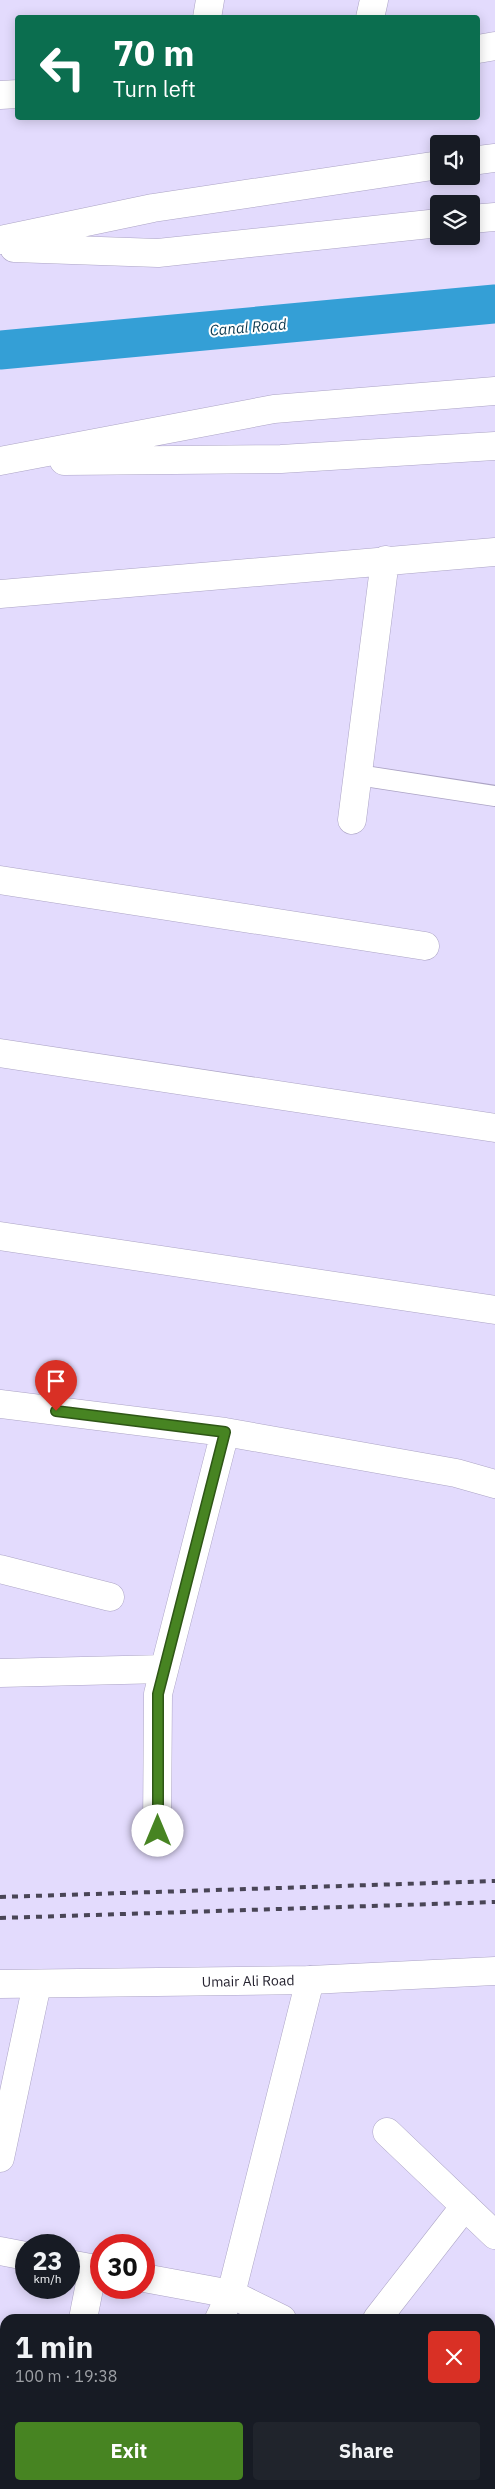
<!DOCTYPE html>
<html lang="en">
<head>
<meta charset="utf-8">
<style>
	:root { --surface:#171b24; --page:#20242c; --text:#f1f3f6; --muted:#9ea1a6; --accent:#478422 }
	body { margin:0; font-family:"IBM Plex Sans",sans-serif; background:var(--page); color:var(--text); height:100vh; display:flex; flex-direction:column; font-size:19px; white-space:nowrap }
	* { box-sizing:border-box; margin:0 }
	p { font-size:16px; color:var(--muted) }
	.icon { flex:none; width:28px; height:28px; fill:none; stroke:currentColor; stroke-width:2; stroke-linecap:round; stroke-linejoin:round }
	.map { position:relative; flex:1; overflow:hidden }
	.drawer { position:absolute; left:0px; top:2314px; width:495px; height:176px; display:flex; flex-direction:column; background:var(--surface); border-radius:15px 15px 0 0; box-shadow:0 2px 12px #0003 }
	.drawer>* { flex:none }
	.hud { position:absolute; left:15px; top:15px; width:465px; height:105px; border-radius:5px; box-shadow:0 2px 12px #0003; background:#0b6e4f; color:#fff; overflow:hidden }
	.controls { position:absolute; left:430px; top:135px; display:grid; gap:10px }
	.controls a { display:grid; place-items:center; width:50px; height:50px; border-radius:5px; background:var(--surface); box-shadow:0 2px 12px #0003; font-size:25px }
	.speed { position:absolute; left:15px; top:2234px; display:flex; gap:10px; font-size:25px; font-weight:700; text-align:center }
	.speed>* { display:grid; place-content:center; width:65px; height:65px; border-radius:50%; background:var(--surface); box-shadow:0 2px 12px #0003; line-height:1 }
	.speed small { font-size:12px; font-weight:400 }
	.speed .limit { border:8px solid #d22; background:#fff; color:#111 }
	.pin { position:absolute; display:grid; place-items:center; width:42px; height:42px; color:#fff; margin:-51px -21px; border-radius:50% 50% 50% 0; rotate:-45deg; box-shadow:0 0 5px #0007 }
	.pin .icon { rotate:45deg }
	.me { position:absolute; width:55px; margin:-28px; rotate:0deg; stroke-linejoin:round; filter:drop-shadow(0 0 4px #0008) }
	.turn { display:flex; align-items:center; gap:18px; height:105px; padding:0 15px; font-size:22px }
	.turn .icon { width:65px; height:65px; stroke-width:2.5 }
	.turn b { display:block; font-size:35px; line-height:42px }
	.round { display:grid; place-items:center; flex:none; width:52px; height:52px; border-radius:5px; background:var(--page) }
	.headline { display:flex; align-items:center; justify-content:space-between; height:85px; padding:0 15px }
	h1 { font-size:30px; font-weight:700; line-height:38px }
	.action { display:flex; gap:10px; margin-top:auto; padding:10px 15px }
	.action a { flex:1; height:58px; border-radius:5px; background:var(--accent); color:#fff; font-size:20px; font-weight:700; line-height:58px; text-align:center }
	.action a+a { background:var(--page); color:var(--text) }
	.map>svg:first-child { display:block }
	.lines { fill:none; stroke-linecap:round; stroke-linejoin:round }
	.canal { stroke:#349fd6; stroke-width:39 }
	.lane-casing { stroke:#aca4c5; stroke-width:22 }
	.street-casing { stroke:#aca4c5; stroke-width:29 }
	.secondary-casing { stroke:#aca4c5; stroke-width:29 }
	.highway-casing { stroke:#aca4c5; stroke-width:29 }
	.lane { stroke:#fff; stroke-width:20 }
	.street { stroke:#fff; stroke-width:28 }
	.secondary { stroke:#fff; stroke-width:28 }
	.highway { stroke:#fff; stroke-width:28 }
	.rail { stroke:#494556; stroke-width:4; stroke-dasharray:6 6; stroke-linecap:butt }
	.route-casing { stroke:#2e5616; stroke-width:12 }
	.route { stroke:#478422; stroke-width:9 }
	.labels { text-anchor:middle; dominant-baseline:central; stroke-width:4; stroke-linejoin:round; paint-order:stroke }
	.street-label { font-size:14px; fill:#25222f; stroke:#fff }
	.water-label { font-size:15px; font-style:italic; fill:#0b394f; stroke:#fff }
</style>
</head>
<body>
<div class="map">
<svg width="495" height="2489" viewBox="0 0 495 2489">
	<rect width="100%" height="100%" fill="#e3dbfd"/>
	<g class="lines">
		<path class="canal" d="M0,350L495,304"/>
		<g class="lane-casing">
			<path id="lane" d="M358,775L495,796"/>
		</g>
		<g class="street-casing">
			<path id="street" d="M207,18L210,0
				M370,18L374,0
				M478,49L495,46
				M0,95L18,94
				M0,594L495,552
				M352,820L385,560
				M0,880L425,946
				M0,1053L495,1128
				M0,1236L495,1310
				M0,1404L225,1432L456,1473L495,1484
				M0,1569L110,1597
				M0,1673L164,1669
				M157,1831L158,1694L225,1432
				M387,2132L495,2235
				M0,2158L37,1984
				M0,2251L26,2256
				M69,2264L101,2270
				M144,2278L231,2294L282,2319
				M83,2319L93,2268
				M219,2319L231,2294L310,1980
				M377,2319L465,2206
				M60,2485L67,2489
				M225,2485L228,2489
				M414,2485L417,2489
				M123,2489L126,2485"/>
		</g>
		<g class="secondary-casing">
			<path id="secondary" d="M0,1984L310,1980L495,1971"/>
		</g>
		<g class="highway-casing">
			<path id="highway" d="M471,161L495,158
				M471,219L495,217
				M0,240L153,208L439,165
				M14,248L158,253L439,223
				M0,461L274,409L495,391
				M64,461L281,459L495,446"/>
		</g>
		<use href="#lane" class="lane"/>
		<use href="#street" class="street"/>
		<use href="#secondary" class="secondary"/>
		<use href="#highway" class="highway"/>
		<path class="rail" d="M0,1897L495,1881
			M0,1918L495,1902"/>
	</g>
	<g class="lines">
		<g class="route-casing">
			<path id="route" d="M56,1411L225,1432L158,1694V1831"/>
		</g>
		<use href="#route" class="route"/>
	</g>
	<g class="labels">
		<g class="street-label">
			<text transform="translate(248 1981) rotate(-1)">Umair Ali Road</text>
		</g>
		<g class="water-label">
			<text transform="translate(248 327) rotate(-5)">Canal Road</text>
		</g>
	</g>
</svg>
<div class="controls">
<a><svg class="icon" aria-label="sound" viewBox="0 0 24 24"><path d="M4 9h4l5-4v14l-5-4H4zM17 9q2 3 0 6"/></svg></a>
<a><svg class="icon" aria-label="layers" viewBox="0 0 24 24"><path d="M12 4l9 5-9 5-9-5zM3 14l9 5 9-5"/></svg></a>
</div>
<div class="speed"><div>23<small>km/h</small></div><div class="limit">30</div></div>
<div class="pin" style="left:56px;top:1411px;background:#d93025"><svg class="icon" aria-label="arrive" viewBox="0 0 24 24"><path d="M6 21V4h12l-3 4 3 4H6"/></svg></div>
<svg class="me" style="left:158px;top:1831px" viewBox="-20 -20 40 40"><circle r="19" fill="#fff"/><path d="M0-13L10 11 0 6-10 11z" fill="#478422"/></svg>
<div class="hud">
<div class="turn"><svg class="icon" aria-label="left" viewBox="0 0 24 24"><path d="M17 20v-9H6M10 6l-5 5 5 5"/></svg><div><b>70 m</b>Turn left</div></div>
</div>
<section class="drawer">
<div class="headline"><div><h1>1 min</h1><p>100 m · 19:38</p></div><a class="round" style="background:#d93025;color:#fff"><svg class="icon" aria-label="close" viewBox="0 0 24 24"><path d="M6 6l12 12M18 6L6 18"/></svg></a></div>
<div class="action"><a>Exit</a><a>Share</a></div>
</section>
</div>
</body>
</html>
